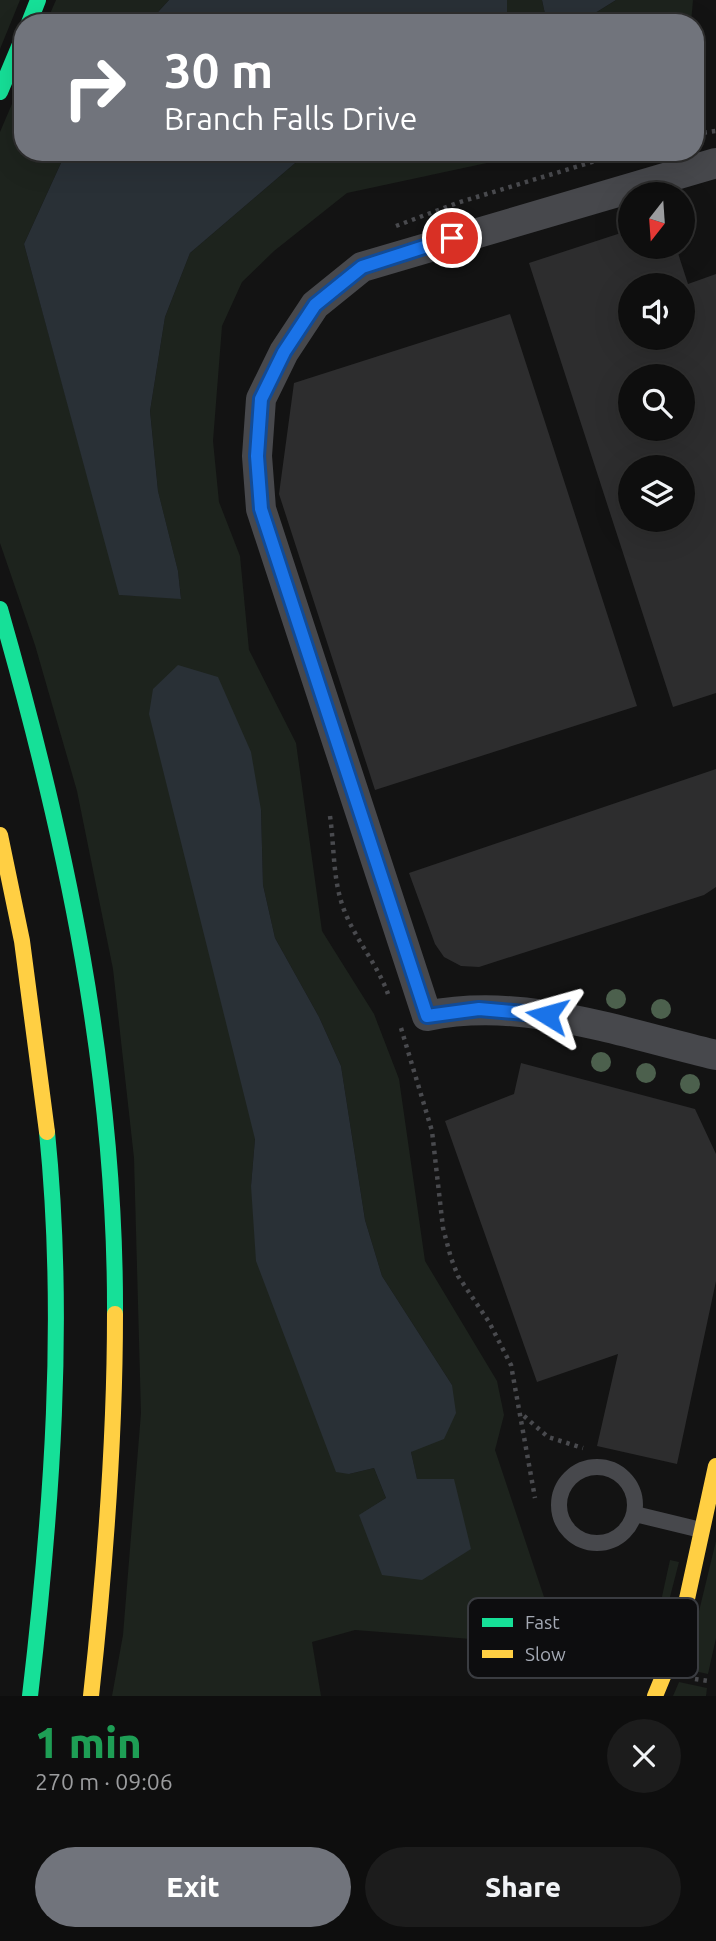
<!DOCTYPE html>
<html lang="en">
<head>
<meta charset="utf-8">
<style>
	:root { --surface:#0e0e0e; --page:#1c1c1c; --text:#f1f3f6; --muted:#9b9c9e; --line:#2e2e2e; --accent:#71747c }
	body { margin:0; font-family:Ubuntu,sans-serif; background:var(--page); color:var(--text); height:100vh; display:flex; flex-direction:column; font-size:26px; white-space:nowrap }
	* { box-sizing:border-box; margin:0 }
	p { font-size:23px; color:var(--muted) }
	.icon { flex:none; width:38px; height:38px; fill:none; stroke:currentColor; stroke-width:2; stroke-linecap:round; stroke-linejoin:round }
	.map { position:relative; height:1696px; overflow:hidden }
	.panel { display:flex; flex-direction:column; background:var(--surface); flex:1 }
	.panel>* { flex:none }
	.banner { position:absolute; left:14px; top:14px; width:690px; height:147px; border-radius:28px; box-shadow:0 7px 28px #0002,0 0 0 2px var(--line); background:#71747c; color:#fff; overflow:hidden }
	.needle { width:46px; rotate:197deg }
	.fabs { position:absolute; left:618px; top:182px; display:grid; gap:14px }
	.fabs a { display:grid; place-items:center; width:77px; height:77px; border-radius:50%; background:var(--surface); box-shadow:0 7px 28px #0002,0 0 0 2px var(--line); font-size:35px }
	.pin { position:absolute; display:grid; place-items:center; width:60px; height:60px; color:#fff; margin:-30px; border:4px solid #fff; border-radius:50%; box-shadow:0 2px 7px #0007 }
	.me { position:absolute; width:77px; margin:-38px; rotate:278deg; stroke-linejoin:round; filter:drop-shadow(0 0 5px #0008) }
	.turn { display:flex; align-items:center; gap:24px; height:147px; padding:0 35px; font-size:32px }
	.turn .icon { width:91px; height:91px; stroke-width:2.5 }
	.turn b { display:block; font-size:49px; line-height:60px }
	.round { display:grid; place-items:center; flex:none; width:74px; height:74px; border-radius:37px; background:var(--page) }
	.summary { display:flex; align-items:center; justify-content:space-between; height:119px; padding:0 35px }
	h1 { font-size:42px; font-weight:800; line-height:52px; color:#1e9e55 }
	.primary-button { display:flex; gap:14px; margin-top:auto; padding:14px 35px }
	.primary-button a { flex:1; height:80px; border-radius:42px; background:var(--accent); color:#fff; font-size:28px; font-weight:800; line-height:80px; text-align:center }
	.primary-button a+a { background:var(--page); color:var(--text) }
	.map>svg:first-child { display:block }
	.green { fill:#1d231d; fill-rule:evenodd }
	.water { fill:#293036 }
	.building { fill:#2d2d2e; fill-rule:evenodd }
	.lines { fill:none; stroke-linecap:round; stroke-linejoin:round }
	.path { stroke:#494a4e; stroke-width:4.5; stroke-dasharray:3.5 5; stroke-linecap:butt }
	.lane { stroke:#47484c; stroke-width:16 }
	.street { stroke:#47484c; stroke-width:30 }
	.fast { stroke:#16e098; stroke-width:16 }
	.slow { stroke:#ffcf43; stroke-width:16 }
	.tree { fill:#4c604d }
	.route-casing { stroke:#114b97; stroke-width:18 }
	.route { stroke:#1a73e8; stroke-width:12 }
	.key { fill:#0d0d0f; stroke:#3a3c41; stroke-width:2 }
	.key-label { font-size:19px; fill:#a4a9b4 }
</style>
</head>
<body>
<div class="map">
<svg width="716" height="1696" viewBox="0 0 716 1696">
	<rect width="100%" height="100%" fill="#131313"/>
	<path class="green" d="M0,0H20L0,49Z
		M56,0H169L148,23H46Z
		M507,0H542L547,23H507Z
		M616,0H693L691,23H579Z
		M23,78V152H66L24,244L120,595L181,598L178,571L158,491L150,411L165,317L190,253L308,152H519L496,161L347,193L274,251L242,282L222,326L213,441L219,502L240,556L249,650L296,743L322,931L374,1014L399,1079L425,1261L497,1381L504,1415L495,1450L552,1621L550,1645L355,1630L312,1642L321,1696H112L123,1635L141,1413L134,1158L113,969L77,791L35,645L0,543V132ZM261,810L263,885L275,938L319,1017L341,1066L365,1220L382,1276L452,1385L411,1452L417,1479L359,1515L386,1498L374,1468L349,1474L251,1186L255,1139Z
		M716,1541V1638L708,1674L685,1669Z
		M670,1560L679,1562L654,1659L643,1663L656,1624Z
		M679,1682L707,1688L706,1696H673Z"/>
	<path class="water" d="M169,0H507V23H148Z
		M542,0H616L579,23H547Z
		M66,152H308L190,253L165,317L150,411L158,491L178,571L181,599L119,595L24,244Z
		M178,665L218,677L251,752L261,810L263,885L275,938L319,1017L341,1066L365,1220L382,1276L452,1385L456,1413L444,1439L411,1452L417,1479H454L471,1549L422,1580L382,1575L359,1515L386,1498L374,1468L349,1474L336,1472L256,1261L251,1186L255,1139L149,714L153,689Z"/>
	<path class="building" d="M630,230V247H676L688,284L716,274V693L673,707L529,263ZM630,285H682V338H630ZM630,376H682V429H630ZM630,467H682V520H630Z
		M510,314L637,706L375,790L279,494L294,383Z
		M716,769V887L704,895L479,967L461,966L444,957L435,944L409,873Z
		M521,1063L695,1109L716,1154V1281L677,1464L597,1446L618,1354L537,1382L445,1121L514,1094Z"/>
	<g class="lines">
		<path class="path" d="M695,134L716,131
			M396,226L457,203L625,152
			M330,816C335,851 332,884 347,917C359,944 378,966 388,994
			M401,1028L432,1131L443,1228L451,1258L458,1276L489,1322L511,1365L535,1498
			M524,1416L548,1437L583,1448
			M695,1679L708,1681"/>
		<path class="lane" d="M559 1505a38 38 0 1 1 76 0a38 38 0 1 1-76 0Z
			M635,1514L701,1530"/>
		<path class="street" d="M716,163L362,267L315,305L284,352L261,399L257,456L261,509L427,1016C524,996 622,1033 716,1055"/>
		<path class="fast" d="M29,23L38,0
			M0,92L23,37
			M0,609C66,839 116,1074 115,1314
			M30,1696C52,1509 66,1320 47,1132"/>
		<path class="slow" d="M0,835L22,941L47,1132
			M91,1696C105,1569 115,1443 115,1314
			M655,1696L678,1640L716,1466"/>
	</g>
	<g class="tree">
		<circle cx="616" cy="999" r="10"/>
		<circle cx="661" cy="1009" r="10"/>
		<circle cx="601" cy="1062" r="10"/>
		<circle cx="646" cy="1073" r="10"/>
		<circle cx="690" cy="1084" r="10"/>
	</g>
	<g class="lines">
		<g class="route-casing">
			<path id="route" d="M452,238L362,267L315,305L284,352L261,399L257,456L261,509L427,1016L479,1009L547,1015"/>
		</g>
		<use href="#route" class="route"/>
	</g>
	<rect x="468" y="1598" width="230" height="80" rx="10" class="key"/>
	<rect x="482" y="1618" width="31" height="9" fill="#16e098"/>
	<rect x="482" y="1650" width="31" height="8" fill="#ffcf43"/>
	<g class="key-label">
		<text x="525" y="1629">Fast</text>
		<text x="525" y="1661">Slow</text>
	</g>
</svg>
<div class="fabs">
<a><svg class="needle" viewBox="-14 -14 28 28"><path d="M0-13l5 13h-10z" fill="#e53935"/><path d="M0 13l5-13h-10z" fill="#9b9c9e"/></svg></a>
<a><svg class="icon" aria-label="sound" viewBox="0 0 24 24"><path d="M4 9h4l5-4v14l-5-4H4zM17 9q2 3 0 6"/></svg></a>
<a><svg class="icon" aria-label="search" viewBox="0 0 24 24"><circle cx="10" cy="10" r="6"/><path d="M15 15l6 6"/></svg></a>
<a><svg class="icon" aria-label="layers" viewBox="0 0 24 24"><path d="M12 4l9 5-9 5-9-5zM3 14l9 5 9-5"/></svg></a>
</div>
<div class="pin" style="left:452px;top:238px;background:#d93025"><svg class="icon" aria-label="arrive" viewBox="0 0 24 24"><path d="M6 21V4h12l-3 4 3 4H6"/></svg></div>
<svg class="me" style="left:547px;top:1015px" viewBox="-20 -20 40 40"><path d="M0-17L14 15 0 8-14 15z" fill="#1a73e8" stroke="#fff" stroke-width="4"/></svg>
<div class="banner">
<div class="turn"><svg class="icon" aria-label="right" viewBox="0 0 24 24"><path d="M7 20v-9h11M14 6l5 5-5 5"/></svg><div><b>30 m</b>Branch Falls Drive</div></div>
</div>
</div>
<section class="panel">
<div class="summary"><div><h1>1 min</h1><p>270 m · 09:06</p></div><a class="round"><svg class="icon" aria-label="close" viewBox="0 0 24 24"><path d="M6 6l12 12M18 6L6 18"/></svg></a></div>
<div class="primary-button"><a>Exit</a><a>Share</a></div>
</section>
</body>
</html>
